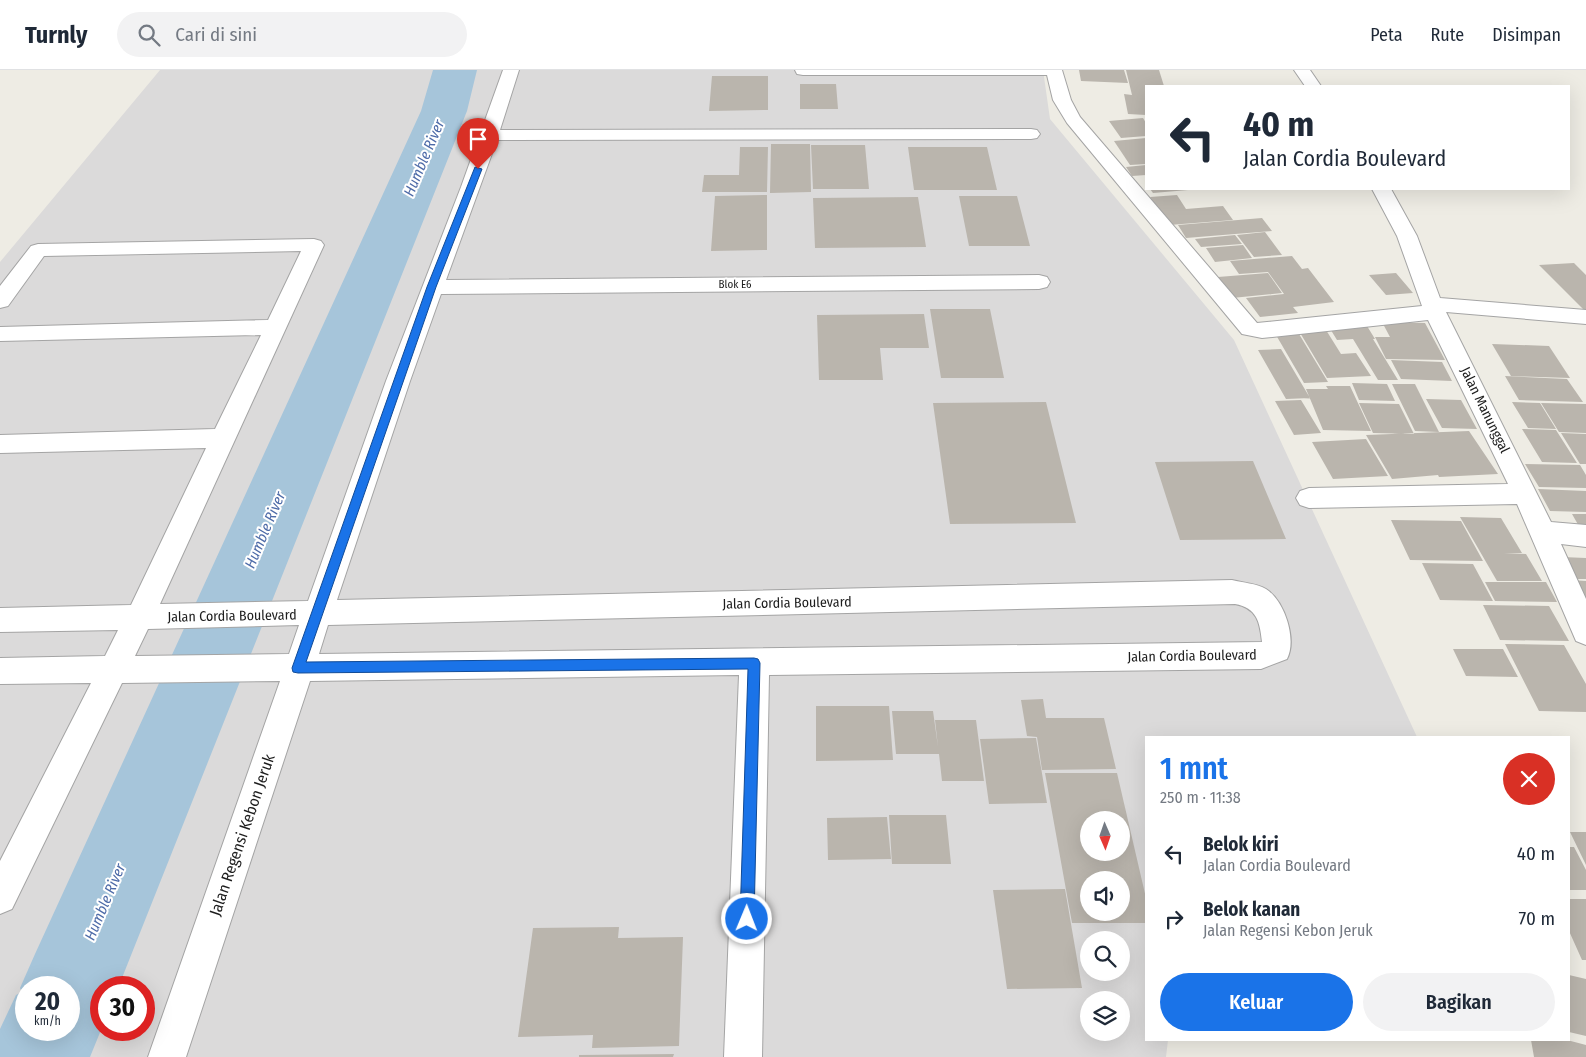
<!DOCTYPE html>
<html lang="id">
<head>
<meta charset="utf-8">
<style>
	:root { --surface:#fff; --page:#f2f2f3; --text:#1f2937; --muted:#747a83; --line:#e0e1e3; --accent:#1a73e8 }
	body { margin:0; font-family:"Fira Sans Condensed",sans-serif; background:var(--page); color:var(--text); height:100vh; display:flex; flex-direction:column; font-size:19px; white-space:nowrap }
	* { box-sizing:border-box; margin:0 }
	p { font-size:16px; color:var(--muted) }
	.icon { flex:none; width:28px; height:28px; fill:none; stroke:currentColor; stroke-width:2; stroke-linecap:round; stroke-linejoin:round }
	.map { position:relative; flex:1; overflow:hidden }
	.side { position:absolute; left:1145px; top:666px; width:425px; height:305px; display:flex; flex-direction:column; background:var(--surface); border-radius:0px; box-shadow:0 5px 20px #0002 }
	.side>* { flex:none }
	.banner { position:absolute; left:1145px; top:15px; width:425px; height:105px; border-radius:0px; box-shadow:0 5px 20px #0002; background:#fff; color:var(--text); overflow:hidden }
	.needle { width:32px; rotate:178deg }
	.fabs { position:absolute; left:1080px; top:741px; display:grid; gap:10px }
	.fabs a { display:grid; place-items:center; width:50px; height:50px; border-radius:50%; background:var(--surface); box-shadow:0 5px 20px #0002; font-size:25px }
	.speed { position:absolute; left:15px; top:906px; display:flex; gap:10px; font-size:25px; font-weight:700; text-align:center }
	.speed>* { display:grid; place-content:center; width:65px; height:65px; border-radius:50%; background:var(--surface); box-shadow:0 5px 20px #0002; line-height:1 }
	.speed small { font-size:12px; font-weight:400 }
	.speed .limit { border:8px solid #d22; background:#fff; color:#111 }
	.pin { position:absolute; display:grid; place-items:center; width:42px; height:42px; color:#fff; margin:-51px -21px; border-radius:50% 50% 50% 0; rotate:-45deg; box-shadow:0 0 5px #0007 }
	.pin .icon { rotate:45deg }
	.me { position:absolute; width:55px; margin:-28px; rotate:1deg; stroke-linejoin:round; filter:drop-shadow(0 0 4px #0008) }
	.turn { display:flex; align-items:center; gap:18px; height:105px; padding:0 15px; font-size:22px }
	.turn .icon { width:65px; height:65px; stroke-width:2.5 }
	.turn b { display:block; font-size:35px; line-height:42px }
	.round { display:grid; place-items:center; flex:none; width:52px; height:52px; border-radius:26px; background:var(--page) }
	.head { display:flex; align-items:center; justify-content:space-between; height:85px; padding:0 15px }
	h1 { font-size:30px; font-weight:600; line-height:38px; color:var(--accent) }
	.action { display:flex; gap:10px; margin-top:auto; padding:10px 15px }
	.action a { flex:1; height:58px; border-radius:30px; background:var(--accent); color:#fff; font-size:20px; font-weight:600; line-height:58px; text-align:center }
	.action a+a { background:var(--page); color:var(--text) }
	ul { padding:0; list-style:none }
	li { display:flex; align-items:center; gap:15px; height:65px; padding:0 15px }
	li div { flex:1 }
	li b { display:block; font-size:19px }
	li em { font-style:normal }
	header { display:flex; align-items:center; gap:30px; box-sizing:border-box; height:70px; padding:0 25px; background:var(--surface); border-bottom:1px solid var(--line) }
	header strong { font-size:24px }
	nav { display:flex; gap:28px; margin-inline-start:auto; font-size:18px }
	.search { width:350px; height:45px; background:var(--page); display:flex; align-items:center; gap:12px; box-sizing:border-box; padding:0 18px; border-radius:28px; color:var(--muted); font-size:19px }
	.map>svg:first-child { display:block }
	.residential { fill:#dbdada; fill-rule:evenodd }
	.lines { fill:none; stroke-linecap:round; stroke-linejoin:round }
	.river { fill:#a6c5da; fill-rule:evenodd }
	.building { fill:#bab5ad; fill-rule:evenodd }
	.minor-casing { stroke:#a4a4a4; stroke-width:2 }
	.minor { fill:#fff; fill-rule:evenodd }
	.route { fill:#1a73e8; stroke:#114b97 }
	.labels { text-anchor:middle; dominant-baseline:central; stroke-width:4; stroke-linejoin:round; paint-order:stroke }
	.far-street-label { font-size:11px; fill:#1d1d1d; stroke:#fff }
	.street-label { font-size:14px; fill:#1d1d1d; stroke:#fff }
	.water-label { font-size:15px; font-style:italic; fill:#4e6ba8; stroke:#fff }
	.near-street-label { font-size:16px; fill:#1d1d1d; stroke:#fff }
</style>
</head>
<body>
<header>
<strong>Turnly</strong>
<div class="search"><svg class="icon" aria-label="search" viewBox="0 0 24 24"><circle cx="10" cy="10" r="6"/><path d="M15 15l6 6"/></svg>Cari di sini</div>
<nav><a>Peta</a><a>Rute</a><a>Disimpan</a></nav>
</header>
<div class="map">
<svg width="1586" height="987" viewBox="0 0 1586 987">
	<rect width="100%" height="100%" fill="#eeece4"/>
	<path class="residential" d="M160,0H1043L1050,49L1234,270L1417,667L1146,668V970H1168L1166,987H0V192ZM1089,750H1121V782H1089ZM1089,810H1121V842H1089ZM1089,870H1121V902H1089ZM26,918H69V960H26ZM101,918H144V960H101ZM1089,930H1121V962H1089Z"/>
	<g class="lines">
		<path class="river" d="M433,0H477L467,41L118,918H101V953L99,954L101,960L90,987H0V959L16,925L22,922L20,918L35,884L421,41ZM26,918H69V960H26Z"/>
	</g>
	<path class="building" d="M1079,0H1124L1128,13L1081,11Z
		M1126,0H1159L1164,16H1146V45L1128,44L1124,24L1132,25Z
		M712,6H768V40L709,41Z
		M800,14H836L838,39H800Z
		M1143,48L1146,53V66L1121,68L1109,51Z
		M1146,68V94L1130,95L1114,71Z
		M771,74H810L811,122L770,123Z
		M811,75H865L869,119H813Z
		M740,77H768L767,122H702L704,105H739Z
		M908,77H987L997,120H914Z
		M1146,95V105L1132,106L1126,97Z
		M1150,119H1188V120L1153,123Z
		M767,125V180L711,181L715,126Z
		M1177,125L1186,139L1223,136L1233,150L1169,155L1150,127Z
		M959,126H1017L1030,176H969Z
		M918,127L926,177L815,178L813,128Z
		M1262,148L1272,161L1186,168L1178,155Z
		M1265,162L1282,185L1254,187L1237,165Z
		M1235,165L1242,174L1201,177L1195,169Z
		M1243,175L1252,188L1215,192L1206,178Z
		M1292,186L1302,199L1308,198L1334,232L1293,237L1298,243L1260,247L1246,228L1284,224L1268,202L1239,204L1230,191Z
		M1574,193L1586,205V242L1539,195Z
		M1268,203L1282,223L1232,228L1218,207Z
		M1396,203L1413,223L1386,225L1369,205Z
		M930,239H990L1004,308H941Z
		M924,244L929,278H880L883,310H819L817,245Z
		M1382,252L1425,253L1445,290L1386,289L1375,267H1390Z
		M1367,256L1375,269H1373L1398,310H1378L1353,269L1337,270L1329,257Z
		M1326,260L1341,284L1356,283L1371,306L1327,308L1299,261Z
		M1299,264L1328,312L1304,313L1276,265Z
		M1492,274L1549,276L1570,308L1511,306Z
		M1281,279L1310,328L1286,329L1258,280Z
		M1391,290L1442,292L1452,311L1401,309Z
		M1505,306L1567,309L1583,332L1519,330Z
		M1352,313L1387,314L1395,331L1359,330Z
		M1392,314H1415L1439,362L1415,361Z
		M1326,316H1350L1371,361L1323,360L1306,319H1328Z
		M1426,329L1461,330L1477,359L1442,358Z
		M1301,330L1321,363L1294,365L1275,331Z
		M1046,332L1076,453L950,454L933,333Z
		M1512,332L1540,333L1556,359L1528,358Z
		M1359,333L1399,334L1414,364L1373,363Z
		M1541,333L1586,334V363L1559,362Z
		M1522,359L1556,360L1577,393L1542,392Z
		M1469,361L1498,404L1439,407L1438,405L1392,409L1366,365Z
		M1561,363L1586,364V394H1580Z
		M1366,369L1388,406L1333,409L1312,372Z
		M1253,391L1286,469L1180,470L1155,392Z
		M1525,394L1580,395L1586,405V418L1539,417Z
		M1538,419L1586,421V442L1550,441Z
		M1572,444H1586V465H1584Z
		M1460,447L1501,448L1522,483H1504L1526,484L1542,511H1497Z
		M1391,450L1461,451L1483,491L1410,490Z
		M1562,487L1586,488V509H1574Z
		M1422,493L1473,494L1493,531L1440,530Z
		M1570,510L1586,511V539Z
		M1485,512H1546L1557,532L1495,531Z
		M1483,535L1549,536L1569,571L1500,570Z
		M1505,574L1564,575L1586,614V642L1539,641Z
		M1453,579H1503L1518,607L1466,606Z
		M1043,629L1046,648H1104L1116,699L1042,700L1037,667L1027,666L1021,630Z
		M816,636H889L893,690L816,691Z
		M892,641H933L938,677L935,650H976L984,711H942L939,684H896Z
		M1036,668L1047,733L989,734L980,669Z
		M1045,703H1117L1146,828V853H1072ZM1089,750H1121V782H1089ZM1089,810H1121V842H1089Z
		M889,745H946L951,794H892Z
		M887,747L891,789L828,790L827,748Z
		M1570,762H1586V795Z
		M1569,777H1574L1586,800V820H1569Z
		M1065,819L1082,918L1007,919L993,820Z
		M1569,829H1586V890H1582L1569,861Z
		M619,857L618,868L683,867L679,976L592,978L593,965L518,967L533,858Z
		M1569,905L1586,909V966L1569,962Z
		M1531,970H1567L1586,975V987H1534Z
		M674,984L673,987H579V985Z"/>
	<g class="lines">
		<g class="minor-casing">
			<path id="minor" d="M503,0H519L500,60L1031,59L1037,60L1040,64L1037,68L1031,69L497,70L446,210L1039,205L1047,207L1050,212L1047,217L1039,219L441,224L410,311L337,530L1232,510C1243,513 1256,513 1266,519C1285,531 1297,570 1287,589L1261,599L769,605L762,987H724L739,605L310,611L186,987H148L280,611L122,613L12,839L0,844V791L91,613L0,614V588L105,586L118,560L0,562V538L131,535L206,378L0,383V365L215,359L261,265L0,271V257L268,250L301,181L44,186L8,236L0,238V216L31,176L38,174L314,169L321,171L324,175L160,534L308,531L386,311L461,117ZM1235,534C1257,538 1260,552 1262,572L319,584L328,555ZM299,555L289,584L135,586L148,559Z
				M795,0H1062L1071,30L1080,47L1257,253L1422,236L1397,166L1372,119H1391L1417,166L1440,228L1586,240V254L1446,242L1551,452L1586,455V477L1561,474L1586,529V575L1576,571L1517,434L1309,438L1300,435L1296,428L1300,421L1309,418L1508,414L1428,250L1262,268L1242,264L1067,53L1053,30L1047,5H803L797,4Z
				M1294,0H1310L1321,16H1305Z"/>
		</g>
		<use href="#minor" class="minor"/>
	</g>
	<path class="route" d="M475,97L482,99L436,217L306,592L754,588L758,589L760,593L754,849L752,854L747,856L742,854L740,849L748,599L298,603L293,602L292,598L427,217Z"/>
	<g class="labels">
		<g class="far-street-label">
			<text x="735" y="214">Blok E6</text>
		</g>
		<g class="street-label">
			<text transform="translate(1485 340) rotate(64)">Jalan Manunggal</text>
			<text transform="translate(787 533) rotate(-1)">Jalan Cordia Boulevard</text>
			<text transform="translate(232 546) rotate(-1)">Jalan Cordia Boulevard</text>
			<text transform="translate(1192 586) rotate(-1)">Jalan Cordia Boulevard</text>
		</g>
		<g class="water-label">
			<text transform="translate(424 88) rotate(-67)">Humble River</text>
			<text transform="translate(265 460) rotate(-67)">Humble River</text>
			<text transform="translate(105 832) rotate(-67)">Humble River</text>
		</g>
		<g class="near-street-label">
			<text transform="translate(242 765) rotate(-71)">Jalan Regensi Kebon Jeruk</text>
		</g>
	</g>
</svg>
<div class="fabs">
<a><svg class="needle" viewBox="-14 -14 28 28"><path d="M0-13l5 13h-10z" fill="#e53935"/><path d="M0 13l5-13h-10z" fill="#747a83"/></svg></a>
<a><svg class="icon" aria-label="sound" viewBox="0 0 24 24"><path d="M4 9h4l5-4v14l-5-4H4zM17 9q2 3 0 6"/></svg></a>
<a><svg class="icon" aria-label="search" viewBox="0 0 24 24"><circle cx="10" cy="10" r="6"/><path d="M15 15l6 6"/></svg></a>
<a><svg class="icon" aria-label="layers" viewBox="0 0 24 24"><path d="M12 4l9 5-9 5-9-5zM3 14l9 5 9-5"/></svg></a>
</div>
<div class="speed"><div>20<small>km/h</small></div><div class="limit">30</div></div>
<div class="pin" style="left:478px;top:99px;background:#d93025"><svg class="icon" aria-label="arrive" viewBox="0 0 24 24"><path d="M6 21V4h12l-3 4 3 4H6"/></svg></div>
<svg class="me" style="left:747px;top:849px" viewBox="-20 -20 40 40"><circle r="17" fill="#1a73e8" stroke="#fff" stroke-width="3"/><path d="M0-11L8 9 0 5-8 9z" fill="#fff"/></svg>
<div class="banner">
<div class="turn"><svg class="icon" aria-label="left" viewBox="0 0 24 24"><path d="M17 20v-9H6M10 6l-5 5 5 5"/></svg><div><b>40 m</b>Jalan Cordia Boulevard</div></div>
</div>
<section class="side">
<div class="head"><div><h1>1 mnt</h1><p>250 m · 11:38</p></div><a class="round" style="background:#d93025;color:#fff"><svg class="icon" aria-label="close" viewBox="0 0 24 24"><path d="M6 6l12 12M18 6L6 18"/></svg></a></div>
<ul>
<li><svg class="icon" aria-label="left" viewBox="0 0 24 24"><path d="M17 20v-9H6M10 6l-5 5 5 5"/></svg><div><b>Belok kiri</b><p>Jalan Cordia Boulevard</p></div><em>40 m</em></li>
<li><svg class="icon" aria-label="right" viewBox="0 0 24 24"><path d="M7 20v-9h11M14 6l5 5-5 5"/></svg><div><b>Belok kanan</b><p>Jalan Regensi Kebon Jeruk</p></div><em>70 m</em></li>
</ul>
<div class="action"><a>Keluar</a><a>Bagikan</a></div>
</section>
</div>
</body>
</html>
